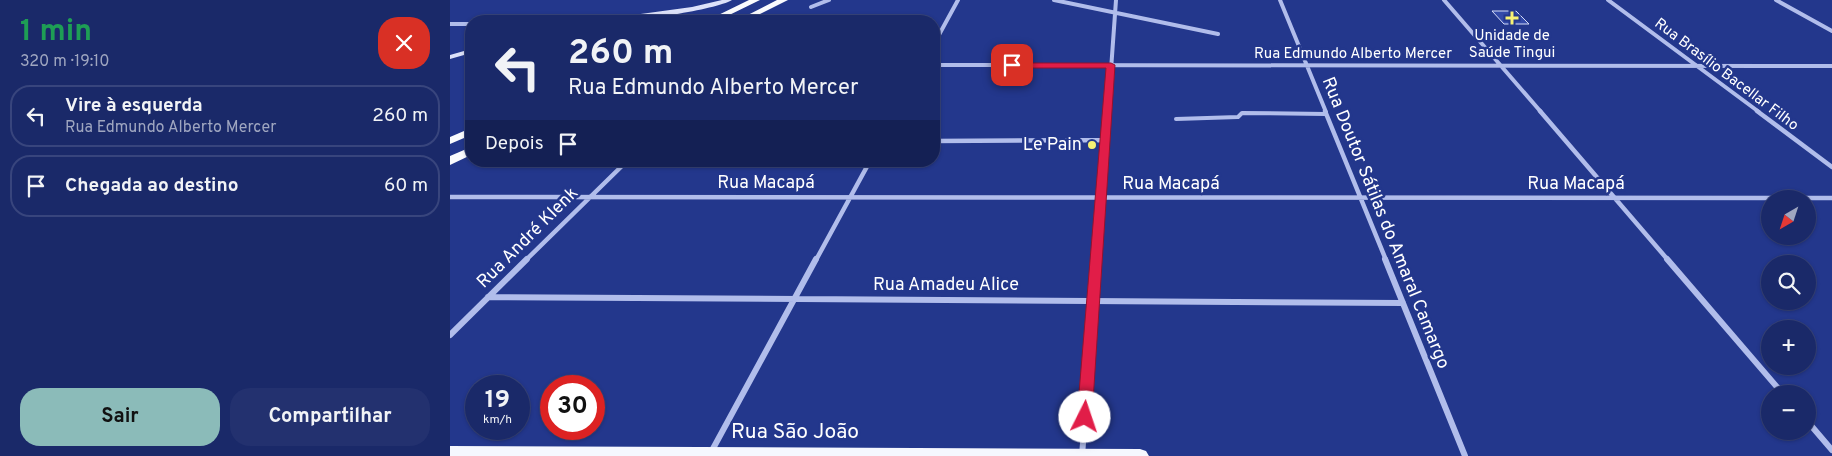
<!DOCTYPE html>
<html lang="pt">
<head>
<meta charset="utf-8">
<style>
	:root { --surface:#1a2969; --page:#23316f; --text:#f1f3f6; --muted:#9fa6c0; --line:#38457d; --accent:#8bbbb9 }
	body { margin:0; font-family:Overpass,sans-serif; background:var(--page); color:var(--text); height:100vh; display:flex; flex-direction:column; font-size:19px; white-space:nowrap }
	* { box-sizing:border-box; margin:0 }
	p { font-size:16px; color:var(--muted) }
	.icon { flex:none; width:28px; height:28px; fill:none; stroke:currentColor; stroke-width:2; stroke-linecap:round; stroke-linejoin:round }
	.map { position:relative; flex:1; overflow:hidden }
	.drawer { display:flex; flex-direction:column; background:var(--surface); width:450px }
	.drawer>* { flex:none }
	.top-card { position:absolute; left:15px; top:15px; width:475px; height:152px; border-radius:20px; box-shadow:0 1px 4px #0004,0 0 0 1px var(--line); background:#1a2969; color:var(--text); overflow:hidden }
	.needle { width:32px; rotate:219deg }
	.fabs { position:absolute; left:1311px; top:190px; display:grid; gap:10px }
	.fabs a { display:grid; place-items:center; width:55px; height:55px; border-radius:50%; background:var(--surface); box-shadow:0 1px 4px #0004,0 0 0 1px var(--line); font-size:25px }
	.speed { position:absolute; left:15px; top:375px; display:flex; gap:10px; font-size:25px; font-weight:700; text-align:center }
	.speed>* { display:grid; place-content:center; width:65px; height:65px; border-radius:50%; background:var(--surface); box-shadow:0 1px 4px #0004,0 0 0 1px var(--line); line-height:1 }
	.speed small { font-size:12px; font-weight:400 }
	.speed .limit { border:8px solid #d22; background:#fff; color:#111 }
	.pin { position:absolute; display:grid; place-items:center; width:42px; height:42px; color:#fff; margin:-21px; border-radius:10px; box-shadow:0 2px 8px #0006 }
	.me { position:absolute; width:55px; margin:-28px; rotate:4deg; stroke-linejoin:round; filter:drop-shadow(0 0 4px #0008) }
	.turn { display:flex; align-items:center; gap:18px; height:105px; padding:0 20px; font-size:22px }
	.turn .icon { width:65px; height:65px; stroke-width:2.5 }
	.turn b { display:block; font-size:35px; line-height:42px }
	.then { display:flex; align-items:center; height:48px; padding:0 20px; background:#0003; gap:10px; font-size:19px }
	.round { display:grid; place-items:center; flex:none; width:52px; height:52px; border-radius:20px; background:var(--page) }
	.overview { display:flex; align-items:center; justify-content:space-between; height:85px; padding:0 20px }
	h1 { font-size:30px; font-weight:700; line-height:38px; color:#1e9e55 }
	.primary-button { display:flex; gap:10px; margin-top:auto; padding:10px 20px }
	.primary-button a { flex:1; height:58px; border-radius:20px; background:var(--accent); color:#111; font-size:20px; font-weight:700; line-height:58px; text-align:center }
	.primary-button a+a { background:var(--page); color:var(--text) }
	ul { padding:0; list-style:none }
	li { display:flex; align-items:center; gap:15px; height:62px; margin:0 10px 8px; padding:0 10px; border:2px solid var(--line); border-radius:20px }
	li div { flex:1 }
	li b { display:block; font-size:19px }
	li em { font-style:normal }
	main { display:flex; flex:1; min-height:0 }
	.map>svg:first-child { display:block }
	.building { fill:#334aa9; stroke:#d6ddf8 }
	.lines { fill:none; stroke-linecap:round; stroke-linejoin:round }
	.service { stroke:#b1bdeb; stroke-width:4 }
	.minor-far2 { stroke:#b1bdeb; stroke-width:4 }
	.minor-far1 { stroke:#b1bdeb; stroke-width:4.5 }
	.minor { stroke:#b1bdeb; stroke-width:6 }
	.secondary { fill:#dce1f9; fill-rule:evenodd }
	.primary { fill:#f5f7fe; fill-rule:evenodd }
	.trunk { fill:#fafbfe; fill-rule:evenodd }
	.route { fill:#e11d48; stroke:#92132f }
	.poi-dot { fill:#f6f174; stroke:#23378c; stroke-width:2 }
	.labels { text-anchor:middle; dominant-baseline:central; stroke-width:5; stroke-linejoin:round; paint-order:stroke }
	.far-poi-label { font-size:15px; fill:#fff; stroke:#23378c }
	.far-street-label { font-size:15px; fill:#fff; stroke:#23378c }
	.poi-label { font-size:18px; fill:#fff; stroke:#23378c; text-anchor:end }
	.street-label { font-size:18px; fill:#fff; stroke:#23378c }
	.near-street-label { font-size:21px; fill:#fff; stroke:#23378c }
</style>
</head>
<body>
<main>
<section class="drawer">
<div class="overview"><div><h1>1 min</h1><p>320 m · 19:10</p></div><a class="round" style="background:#d93025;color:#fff"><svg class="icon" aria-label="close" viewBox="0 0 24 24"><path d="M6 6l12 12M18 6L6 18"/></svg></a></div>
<ul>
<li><svg class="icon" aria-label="left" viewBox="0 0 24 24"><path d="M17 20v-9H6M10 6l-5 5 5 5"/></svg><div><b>Vire à esquerda</b><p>Rua Edmundo Alberto Mercer</p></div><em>260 m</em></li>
<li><svg class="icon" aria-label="arrive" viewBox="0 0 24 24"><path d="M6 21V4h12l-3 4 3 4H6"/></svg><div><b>Chegada ao destino</b></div><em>60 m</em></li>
</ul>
<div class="primary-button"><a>Sair</a><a>Compartilhar</a></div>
</section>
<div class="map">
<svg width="1382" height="456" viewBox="0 0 1382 456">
	<rect width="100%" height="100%" fill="#23378c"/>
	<path class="building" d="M1042,11H1066L1079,24H1054Z"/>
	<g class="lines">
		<path class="service" d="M726,119L788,117L792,113L876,114"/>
		<path class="minor-far2" d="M604,0L768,34
			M830,0L876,112
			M994,0L1091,112
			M1158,0L1309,112
			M1326,0L1382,31
			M361,7L379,0
			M91,21L174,17
			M0,24H21
			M484,44L508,0
			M484,65L1382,66
			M658,112L666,0"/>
		<path class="minor-far1" d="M875,111L936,260
			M1090,111L1218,260
			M1307,111L1382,167
			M484,141L655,140
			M0,197L1382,198
			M76,260L177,161
			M366,260L420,161
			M647,260L658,111"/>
		<path class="minor" d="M935,259L1015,456
			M1217,259L1333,394
			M38,297L953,303
			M0,335L77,259
			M1358,422L1382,450
			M259,456L366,259
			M632,456L647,259"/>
		<path class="secondary" d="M272,0H282C263,11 174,23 151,21L154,19L242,7Z
			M21,49V53L0,59V55Z"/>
		<path class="primary" d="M0,446L690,449L696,451L699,456H0Z"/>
		<path class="trunk" d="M299,0H310L267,21H256Z
			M327,0H338L296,21H286Z
			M21,128V135L0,144V137Z
			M21,147V155L0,165V156Z"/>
	</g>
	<path class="route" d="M560,63H661L665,65L642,417L640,421L635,423L629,421L627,417L656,68H562L558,65Z"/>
	<g class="poi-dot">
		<path d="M1059.5 10.5h5v5h5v5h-5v5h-5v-5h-5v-5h5z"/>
		<circle cx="642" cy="145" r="5"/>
	</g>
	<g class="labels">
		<g class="far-poi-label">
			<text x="1062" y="36">Unidade de<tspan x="1062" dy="17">Saúde Tingui</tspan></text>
		</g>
		<g class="far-street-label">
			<text x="903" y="54">Rua Edmundo Alberto Mercer</text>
			<text transform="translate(1276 75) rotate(37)">Rua Brasílio Bacellar Filho</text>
		</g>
		<g class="poi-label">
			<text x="632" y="145">Le Pain</text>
		</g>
		<g class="street-label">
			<text x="316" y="183">Rua Macapá</text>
			<text x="721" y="184">Rua Macapá</text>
			<text x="1126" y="184">Rua Macapá</text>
			<text transform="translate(935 223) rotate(68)">Rua Doutor Sátilas do Amaral Camargo</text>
			<text transform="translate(78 238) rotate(-45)">Rua André Klenk</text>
			<text x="496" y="285">Rua Amadeu Alice</text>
		</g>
		<g class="near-street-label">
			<text x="345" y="432">Rua São João</text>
		</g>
	</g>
</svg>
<div class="fabs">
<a><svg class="needle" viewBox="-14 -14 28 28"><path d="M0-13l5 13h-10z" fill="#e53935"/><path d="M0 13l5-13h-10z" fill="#9fa6c0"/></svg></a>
<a><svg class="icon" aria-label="search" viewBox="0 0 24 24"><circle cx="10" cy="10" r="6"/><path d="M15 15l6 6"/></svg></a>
<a>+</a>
<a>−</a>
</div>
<div class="speed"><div>19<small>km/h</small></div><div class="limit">30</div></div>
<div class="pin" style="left:562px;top:65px;background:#d93025"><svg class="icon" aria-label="arrive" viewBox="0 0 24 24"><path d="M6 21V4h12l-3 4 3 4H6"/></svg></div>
<svg class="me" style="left:635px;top:417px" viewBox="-20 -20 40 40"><circle r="19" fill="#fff"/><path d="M0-13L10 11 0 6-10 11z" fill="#e11d48"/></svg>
<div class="top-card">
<div class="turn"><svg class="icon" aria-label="left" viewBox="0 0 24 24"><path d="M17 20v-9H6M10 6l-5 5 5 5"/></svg><div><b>260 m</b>Rua Edmundo Alberto Mercer</div></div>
<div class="then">Depois<svg class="icon" aria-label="arrive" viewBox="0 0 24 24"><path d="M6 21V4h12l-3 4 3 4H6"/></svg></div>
</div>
</div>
</main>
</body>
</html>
